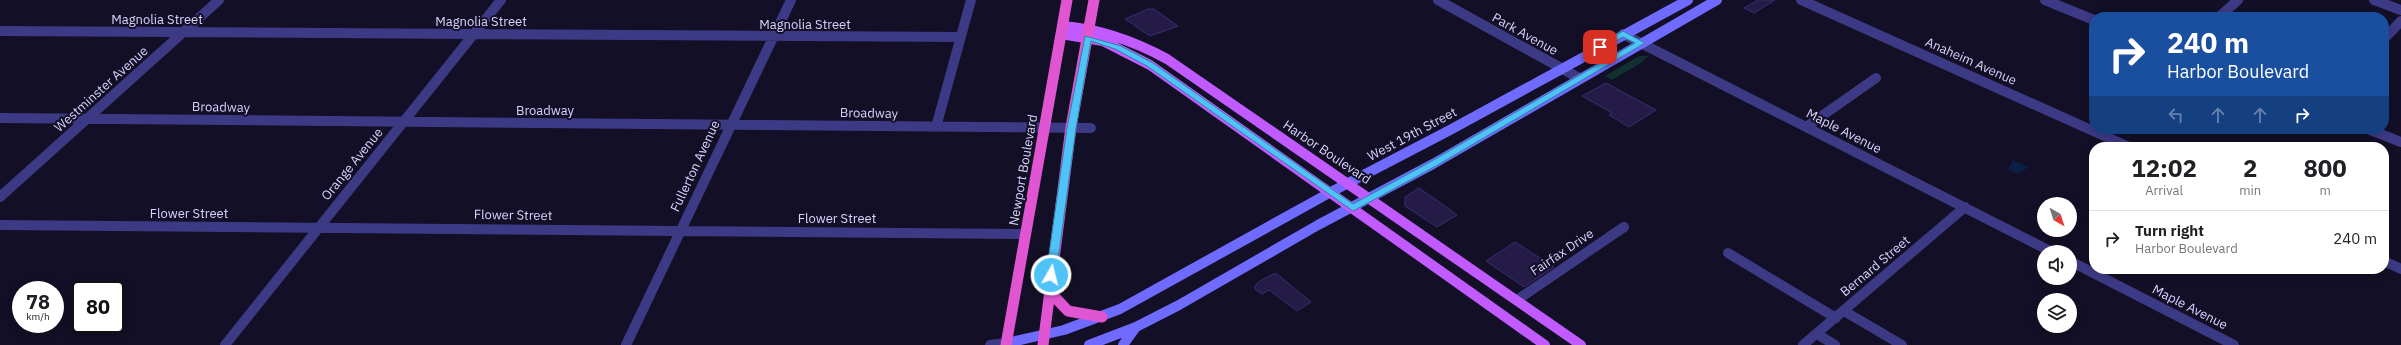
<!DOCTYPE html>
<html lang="en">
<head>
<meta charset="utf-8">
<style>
	:root { --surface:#fff; --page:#f2f2f2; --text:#202124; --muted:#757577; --line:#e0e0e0 }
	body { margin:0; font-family:"IBM Plex Sans",sans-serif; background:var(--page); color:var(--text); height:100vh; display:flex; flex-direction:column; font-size:15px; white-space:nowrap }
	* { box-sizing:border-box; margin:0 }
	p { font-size:13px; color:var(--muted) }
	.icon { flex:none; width:22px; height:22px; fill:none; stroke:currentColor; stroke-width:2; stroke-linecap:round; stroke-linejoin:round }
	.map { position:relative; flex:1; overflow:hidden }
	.sheet { position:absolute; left:2089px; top:142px; width:300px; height:132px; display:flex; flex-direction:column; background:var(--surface); border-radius:16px; box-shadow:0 2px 10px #0003 }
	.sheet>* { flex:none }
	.banner { position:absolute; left:2089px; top:12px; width:300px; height:122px; border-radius:16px; box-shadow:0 2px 10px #0003; background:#1a4fa0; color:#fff; overflow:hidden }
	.needle { width:26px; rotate:141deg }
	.fabs { position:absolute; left:2037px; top:197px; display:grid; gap:8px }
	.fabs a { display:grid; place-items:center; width:40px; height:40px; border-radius:50%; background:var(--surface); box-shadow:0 2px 10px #0003; font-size:20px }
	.speed { position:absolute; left:12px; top:281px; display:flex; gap:8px; font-size:20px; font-weight:700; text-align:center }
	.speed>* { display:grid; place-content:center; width:52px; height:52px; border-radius:50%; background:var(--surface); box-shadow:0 2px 10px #0003; line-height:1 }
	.speed small { font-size:10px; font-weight:400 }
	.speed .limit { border:2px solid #111; border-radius:6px; background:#fff; color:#111 }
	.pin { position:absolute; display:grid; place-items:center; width:34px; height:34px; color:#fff; margin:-17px; border-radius:8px; box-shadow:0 2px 6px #0006 }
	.me { position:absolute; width:44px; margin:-22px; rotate:8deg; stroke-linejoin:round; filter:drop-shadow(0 0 3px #0008) }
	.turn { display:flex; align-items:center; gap:14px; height:84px; padding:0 12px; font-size:18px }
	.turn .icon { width:52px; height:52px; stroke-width:2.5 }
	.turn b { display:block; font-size:28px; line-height:34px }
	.lanes { display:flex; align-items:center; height:38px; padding:0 12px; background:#0003; justify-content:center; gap:20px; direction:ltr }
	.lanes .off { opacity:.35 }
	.eta { display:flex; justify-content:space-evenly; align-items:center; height:68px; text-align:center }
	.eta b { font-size:24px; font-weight:700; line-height:28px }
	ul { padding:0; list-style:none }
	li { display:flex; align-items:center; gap:12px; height:56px; padding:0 12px; border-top:1px solid var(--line) }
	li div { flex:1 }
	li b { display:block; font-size:15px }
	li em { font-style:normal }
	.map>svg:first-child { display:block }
	.green { fill:#12302f }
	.water { fill:#0a1f44 }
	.building { fill:#241b47; stroke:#3b2d73 }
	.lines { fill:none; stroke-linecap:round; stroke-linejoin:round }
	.minor { stroke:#3d3a85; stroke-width:10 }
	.tertiary { stroke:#3d3a85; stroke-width:10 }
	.secondary { stroke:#6f6bff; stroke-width:10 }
	.primary { stroke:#c25bff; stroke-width:10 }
	.trunk { stroke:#e055d1; stroke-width:11 }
	.route { fill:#4fc3f7; stroke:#337fa1 }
	.labels { text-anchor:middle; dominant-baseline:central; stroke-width:4; stroke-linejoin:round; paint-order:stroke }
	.street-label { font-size:13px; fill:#d9d4ff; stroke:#130f26 }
</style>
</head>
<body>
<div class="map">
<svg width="2401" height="345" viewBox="0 0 2401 345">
	<rect width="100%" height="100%" fill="#130f26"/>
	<path class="green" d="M1639,56H1649L1643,60L1644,61L1612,80L1605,76Z"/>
	<path class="water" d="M2013,160L2029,167L2017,174L2008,169Z"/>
	<path class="building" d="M1758,0H1775L1754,13L1744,8Z
		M1148,9H1154L1178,26L1150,36L1125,19Z
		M1606,83L1656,110L1629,127L1609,115L1612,113L1582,96Z
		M1419,188L1442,204L1457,215L1437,227L1405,206V197Z
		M1515,242L1554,267L1524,287L1486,261Z
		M1273,274H1277L1311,302L1297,311L1269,290L1262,294L1255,289V286L1260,281Z"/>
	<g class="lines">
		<path class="minor" d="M1438,0L1579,78
			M1801,0L2129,147
			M2374,0L2401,10
			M2219,17L2238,0
			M0,31L961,37
			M2384,39L2401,21
			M0,118L1091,128
			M936,127L971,0
			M1806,127L1876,78
			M0,197L219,0
			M0,225L1026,234
			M1728,253L1836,318
			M2384,261L2401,269
			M1517,300L1624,227
			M1844,311L1902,345
			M1817,334L1835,345
			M225,345L501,0
			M626,345L791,0"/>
		<path class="tertiary" d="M2045,0L2094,20
			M1623,34L2052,252
			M2368,129L2401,142
			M2070,261L2234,345
			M990,345L1007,343
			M1803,345L1965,207"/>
		<path class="secondary" d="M1007,343L1064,330L1120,309L1331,192L1450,130L1688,0
			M1089,345L1136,327L1179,305L1318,225L1433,164L1717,0
			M1123,345L1136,327"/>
		<path class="primary" d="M1063,26C1101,29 1134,41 1167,59L1581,345
			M1061,34L1103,41L1150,65L1545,345"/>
		<path class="trunk" d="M1048,290L1068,311L1102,317
			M1006,345L1067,0
			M1043,345L1071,127L1094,0"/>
	</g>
	<path class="route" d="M1623,31L1645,43L1436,166L1353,211L1147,66L1115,49L1091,41L1076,128L1056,275L1051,278L1046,275L1067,128L1085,36L1121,46L1153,63L1353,204L1430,162L1635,43L1623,37L1602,49L1595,47Z"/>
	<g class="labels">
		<g class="street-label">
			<text x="157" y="19">Magnolia Street</text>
			<text x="481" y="21">Magnolia Street</text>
			<text x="805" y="24">Magnolia Street</text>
			<text transform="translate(1525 34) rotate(29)">Park Avenue</text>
			<text transform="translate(1971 61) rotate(24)">Anaheim Avenue</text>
			<text transform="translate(101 89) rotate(-42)">Westminster Avenue</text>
			<text transform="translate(221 107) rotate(1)">Broadway</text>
			<text x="545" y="110">Broadway</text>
			<text transform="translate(869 113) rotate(1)">Broadway</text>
			<text transform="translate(1844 131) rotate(27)">Maple Avenue</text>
			<text transform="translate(1412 134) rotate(-28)">West 19th Street</text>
			<text transform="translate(1327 152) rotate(34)">Harbor Boulevard</text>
			<text transform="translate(352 164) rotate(-51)">Orange Avenue</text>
			<text transform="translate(695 166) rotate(-65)">Fullerton Avenue</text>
			<text transform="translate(1023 170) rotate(-80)">Newport Boulevard</text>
			<text x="189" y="213">Flower Street</text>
			<text transform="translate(513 215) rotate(1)">Flower Street</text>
			<text x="837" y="218">Flower Street</text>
			<text transform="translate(1562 252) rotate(-34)">Fairfax Drive</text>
			<text transform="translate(1875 266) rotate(-40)">Bernard Street</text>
			<text transform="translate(2190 307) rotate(27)">Maple Avenue</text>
		</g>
	</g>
</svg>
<div class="fabs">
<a><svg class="needle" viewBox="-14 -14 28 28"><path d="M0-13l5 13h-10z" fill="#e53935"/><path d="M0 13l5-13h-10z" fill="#757577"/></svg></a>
<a><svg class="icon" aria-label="sound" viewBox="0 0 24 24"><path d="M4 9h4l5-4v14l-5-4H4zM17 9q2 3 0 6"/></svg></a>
<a><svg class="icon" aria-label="layers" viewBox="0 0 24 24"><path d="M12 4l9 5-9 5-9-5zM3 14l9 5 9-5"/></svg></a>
</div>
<div class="speed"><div>78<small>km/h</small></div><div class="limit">80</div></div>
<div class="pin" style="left:1600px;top:47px;background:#d93025"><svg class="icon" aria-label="arrive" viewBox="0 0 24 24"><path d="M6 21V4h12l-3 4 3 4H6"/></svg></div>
<svg class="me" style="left:1051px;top:275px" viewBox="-20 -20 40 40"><circle r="17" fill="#4fc3f7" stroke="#fff" stroke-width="3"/><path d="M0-11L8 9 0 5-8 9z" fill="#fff"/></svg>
<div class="banner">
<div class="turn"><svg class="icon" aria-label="right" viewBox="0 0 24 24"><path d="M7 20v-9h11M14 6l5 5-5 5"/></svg><div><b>240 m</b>Harbor Boulevard</div></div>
<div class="lanes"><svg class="icon off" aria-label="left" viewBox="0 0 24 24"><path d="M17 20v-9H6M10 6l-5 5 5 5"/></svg><svg class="icon off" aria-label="ahead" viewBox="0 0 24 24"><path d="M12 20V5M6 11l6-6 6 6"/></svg><svg class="icon off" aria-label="ahead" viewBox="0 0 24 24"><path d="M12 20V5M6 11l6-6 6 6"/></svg><svg class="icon" aria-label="right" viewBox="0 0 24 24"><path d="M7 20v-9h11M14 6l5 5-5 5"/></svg></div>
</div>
<section class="sheet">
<div class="eta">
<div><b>12:02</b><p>Arrival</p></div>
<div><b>2</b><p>min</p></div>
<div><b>800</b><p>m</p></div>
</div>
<ul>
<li><svg class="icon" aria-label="right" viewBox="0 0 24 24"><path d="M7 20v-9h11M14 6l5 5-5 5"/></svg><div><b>Turn right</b><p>Harbor Boulevard</p></div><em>240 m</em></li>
</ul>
</section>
</div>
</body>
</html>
